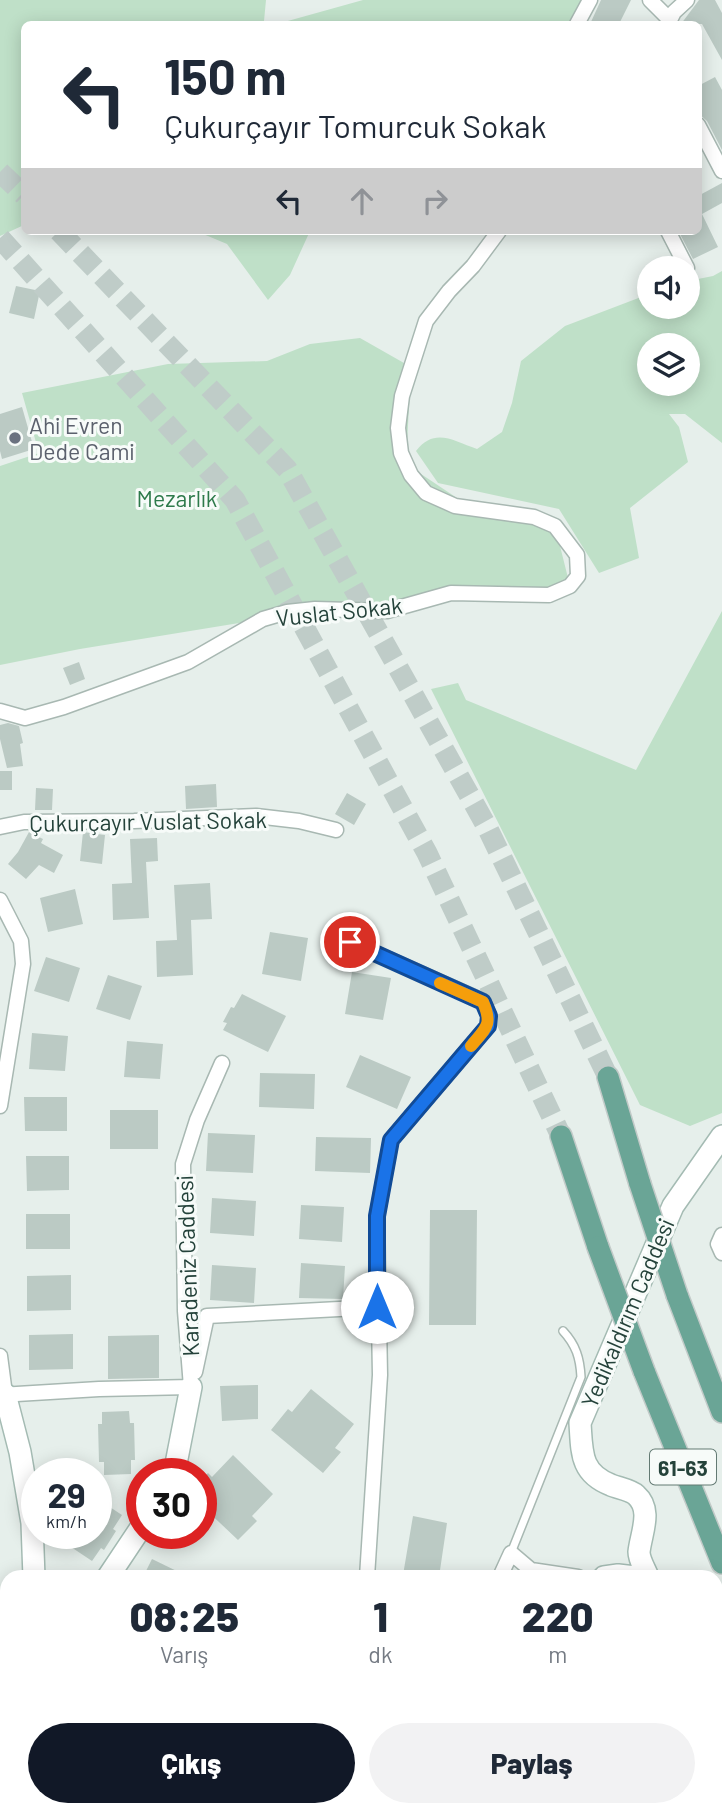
<!DOCTYPE html>
<html lang="tr">
<head>
<meta charset="utf-8">
<style>
	:root { --surface:#fff; --page:#f2f2f3; --text:#1f2937; --muted:#747a83; --accent:#111827 }
	body { margin:0; font-family:Barlow,sans-serif; background:var(--page); color:var(--text); height:100vh; display:flex; flex-direction:column; font-size:26px; white-space:nowrap }
	* { box-sizing:border-box; margin:0 }
	p { font-size:23px; color:var(--muted) }
	.icon { flex:none; width:38px; height:38px; fill:none; stroke:currentColor; stroke-width:2; stroke-linecap:round; stroke-linejoin:round }
	.map { position:relative; flex:1; overflow:hidden }
	.side { position:absolute; left:0px; top:1570px; width:723px; height:247px; display:flex; flex-direction:column; background:var(--surface); border-radius:21px 21px 0 0; box-shadow:0 4px 18px #0003 }
	.side>* { flex:none }
	.top-card { position:absolute; left:21px; top:21px; width:681px; height:214px; border-radius:10px; box-shadow:0 4px 18px #0003; background:#fff; color:var(--text); overflow:hidden }
	.fabs { position:absolute; left:637px; top:256px; display:grid; gap:14px }
	.fabs a { display:grid; place-items:center; width:63px; height:63px; border-radius:50%; background:var(--surface); box-shadow:0 4px 18px #0003; font-size:35px }
	.speed { position:absolute; left:21px; top:1458px; display:flex; gap:14px; font-size:35px; font-weight:700; text-align:center }
	.speed>* { display:grid; place-content:center; width:91px; height:91px; border-radius:50%; background:var(--surface); box-shadow:0 4px 18px #0003; line-height:1 }
	.speed small { font-size:18px; font-weight:400 }
	.speed .limit { border:10px solid #d22; background:#fff; color:#111 }
	.pin { position:absolute; display:grid; place-items:center; width:60px; height:60px; color:#fff; margin:-30px; border:4px solid #fff; border-radius:50%; box-shadow:0 2px 7px #0007 }
	.me { position:absolute; width:77px; margin:-38px; rotate:0deg; stroke-linejoin:round; filter:drop-shadow(0 0 5px #0008) }
	.turn { display:flex; align-items:center; gap:24px; height:147px; padding:0 28px; font-size:32px }
	.turn .icon { width:91px; height:91px; stroke-width:2.5 }
	.turn b { display:block; font-size:49px; line-height:60px }
	.lanes { display:flex; align-items:center; height:66px; padding:0 28px; background:#0003; justify-content:center; gap:35px; direction:ltr }
	.lanes .off { opacity:.35 }
	.eta { display:flex; justify-content:space-evenly; align-items:center; height:119px; text-align:center }
	.eta b { font-size:42px; font-weight:800; line-height:49px }
	.primary-button { display:flex; gap:14px; margin-top:auto; padding:14px 28px }
	.primary-button a { flex:1; height:80px; border-radius:42px; background:var(--accent); color:#fff; font-size:28px; font-weight:800; line-height:80px; text-align:center }
	.primary-button a+a { background:var(--page); color:var(--text) }
	.map>svg:first-child { display:block }
	.green { fill:#bfe0c8; fill-rule:evenodd }
	.building { fill:#bbcac4 }
	.lines { fill:none; stroke-linecap:round; stroke-linejoin:round }
	.primary-tunnel { stroke:#bfccc8; stroke-width:21; stroke-dasharray:21 10; stroke-linecap:butt }
	.lane-casing { stroke:#a8b8b2; stroke-width:10 }
	.street-casing { stroke:#a8b8b2; stroke-width:17 }
	.secondary-casing { stroke:#a4bbb3; stroke-width:24 }
	.primary-casing { stroke:#c2cac8; stroke-width:24 }
	.lane { stroke:#fff; stroke-width:7 }
	.street { stroke:#fff; stroke-width:14 }
	.secondary { stroke:#fff; stroke-width:21 }
	.primary { stroke:#6aa596; stroke-width:21 }
	.primary-bridge-casing { stroke:#c2cac8; stroke-width:24; stroke-linecap:butt }
	.primary-bridge { stroke:#6aa596; stroke-width:21 }
	.route-casing { stroke:#114b97; stroke-width:18 }
	.route { stroke:#1a73e8; stroke-width:12 }
	.slow { stroke:#f59e0b; stroke-width:12 }
	.worship-dot { fill:#6b7280; stroke:#f7fbf9; stroke-width:2.5 }
	.labels { text-anchor:middle; dominant-baseline:central; stroke-width:6; stroke-linejoin:round; paint-order:stroke }
	.shield { fill:#f7fbf9; stroke:#637a73; stroke-width:2 }
	.shield-label { font-size:21px; font-weight:bold; fill:#24423a }
	.worship-label { font-size:23px; fill:#5b616d; stroke:#f7fbf9; text-anchor:start }
	.park-label { font-size:23px; fill:#2d7a4b; stroke:#f7fbf9 }
	.street-label { font-size:23px; fill:#24423a; stroke:#f7fbf9 }
</style>
</head>
<body>
<div class="map">
<svg width="722" height="1815" viewBox="0 0 722 1815">
	<rect width="100%" height="100%" fill="#e6efeb"/>
	<path class="green" d="M0,0H266L264,21L273,24H24V225L0,236Z
		M363,0H585L568,24H277Z
		M196,231H310L290,275L268,300L227,244Z
		M722,271V443L685,414H669L679,427L688,462L630,508L639,558L599,573L559,509L438,483L416,451C435,427 453,441 477,449L502,432L512,403L521,361L565,326L649,294V306H688V281L713,276ZM649,345H688V383H649Z
		M360,338L411,367L406,464L475,510L555,526L570,586L451,593L263,619L80,649L0,665V466L39,453L22,393L168,364L267,361L310,344Z
		M722,611V1113L690,1126L640,1105L431,689L458,683L466,700L636,770Z"/>
	<path class="building" d="M601,0H631L619,24H590Z
		M699,0H715L722,13V60L702,24H681Z
		M715,77L722,90V150L707,121L698,113V86Z
		M722,183V203L702,214L718,247L693,259L680,234L686,231H698V196Z
		M16,286L40,291L34,319L9,313Z
		M22,407L34,449L2,459L0,451V414Z
		M79,662L85,679L70,685L63,668Z
		M8,723L19,726L23,743L20,744L23,766L7,768L0,739V725Z
		M0,771H12V790H0Z
		M216,784L217,807L186,809L185,786Z
		M36,788L53,789L52,810H35Z
		M347,793L366,804L354,825L335,814Z
		M29,832L43,839L41,843L63,855L54,873L39,865L26,879L8,864L18,852Z
		M83,832L105,835L102,864L80,861Z
		M157,838L158,861L146,862L149,918L113,920L112,884L132,883L130,839Z
		M210,883L212,919L191,920L193,975L157,977L156,941L177,940L174,885Z
		M75,889L83,924L48,932L40,898Z
		M270,932L308,938L301,981L262,974Z
		M46,957L80,968L69,1002L34,991Z
		M352,972L391,978L383,1020L345,1014Z
		M108,975L142,986L130,1020L96,1009Z
		M242,994L286,1016L268,1052L223,1030L227,1023L223,1022L231,1007L234,1008Z
		M32,1033L68,1036L65,1071L29,1069Z
		M127,1041L163,1044L160,1079L124,1077Z
		M360,1055L411,1077L397,1109L346,1087Z
		M260,1073L315,1074L314,1109L259,1107Z
		M24,1097H67V1131H25Z
		M110,1110H158V1149H110Z
		M208,1133L255,1135L253,1173L206,1171Z
		M316,1137L371,1138L370,1173L315,1171Z
		M26,1156H69V1190L27,1191Z
		M212,1198L256,1201L254,1236L210,1233Z
		M301,1205L344,1207L342,1242L299,1239Z
		M430,1210H477L476,1325H429Z
		M26,1214H70V1249H26Z
		M301,1263L345,1266L343,1299L299,1298Z
		M212,1265L256,1268L254,1303L210,1300Z
		M71,1275V1310L27,1311V1276Z
		M73,1334V1369L29,1370V1335Z
		M159,1335V1378L108,1379V1336Z
		M258,1385V1419L222,1421L220,1386Z
		M311,1389L354,1424L335,1448L341,1452L323,1473L271,1430L288,1409L292,1412Z
		M129,1411L130,1423H134L135,1460H131V1474L104,1475V1462H99L98,1424H102V1412Z
		M233,1455L273,1494L252,1516L257,1521L238,1540L201,1505V1480L208,1473L212,1477Z
		M96,1498L122,1515L113,1529L116,1531L104,1550L101,1548L92,1561L68,1545L76,1533H96Z
		M413,1516L447,1523L439,1577L403,1575Z
		M152,1559L189,1577H143Z"/>
	<g class="lines">
		<path class="primary-tunnel" d="M0,172L24,195
			M59,231L287,469L487,827L608,1077
			M0,238L235,500L427,853L561,1136"/>
		<g class="lane-casing">
			<path id="lane" d="M511,1553L581,1377C580,1358 576,1345 563,1331"/>
		</g>
		<g class="street-casing">
			<path id="street" d="M650,0L670,20
				M577,24L590,0
				M668,24L674,12L687,0
				M698,125L722,171
				M668,231L687,268
				M0,711L25,718L64,707L188,662L263,619L287,612L315,609L387,611L451,593L549,595L570,586L578,576L577,555L555,526L534,517L455,506L426,493L411,475L401,453L398,428L402,396L426,321L449,291L473,266L499,231
				M0,827L24,822L134,821L256,816L299,821L336,830
				M0,900L21,941L23,964L0,1106
				M350,942L483,1001L489,1016L488,1026L391,1140L377,1216L380,1375L367,1577
				M722,1235L718,1244L722,1253
				M0,1356L5,1394
				M195,1372L207,1316L377,1307
				M191,1387L185,1311L183,1164L197,1120L222,1063
				M0,1395L99,1389L191,1387
				M500,1577L511,1553L531,1570L578,1577"/>
		</g>
		<g class="secondary-casing">
			<path id="secondary" d="M5,1394L20,1452L32,1523L34,1577
				M174,1474L191,1387
				M108,1577L142,1526
				M604,1577L618,1575L635,1577
				M648,1577C645,1569 639,1560 639,1552C641,1533 653,1510 636,1495C631,1490 618,1488 611,1485C580,1473 582,1452 580,1423L673,1206L722,1136
				M0,1679L7,1669
				M98,1810L101,1815
				M399,1815L402,1810"/>
		</g>
		<g class="primary-casing">
			<path id="primary" d="M608,1077L640,1184
				M561,1136L598,1247
				M677,1295L722,1412
				M644,1371L722,1563
				M716,1700L722,1708
				M716,1734L722,1743"/>
		</g>
		<use href="#lane" class="lane"/>
		<use href="#street" class="street"/>
		<use href="#secondary" class="secondary"/>
		<use href="#primary" class="primary"/>
		<g class="primary-bridge-casing">
			<path id="primary-bridge" d="M640,1184L677,1295
				M598,1247L644,1371"/>
		</g>
		<use href="#primary-bridge" class="primary-bridge"/>
	</g>
	<g class="lines">
		<g class="route-casing">
			<path id="route" d="M350,942L483,1002L489,1016L488,1026L391,1140L377,1216V1307"/>
		</g>
		<use href="#route" class="route"/>
		<path class="slow" d="M440,983L483,1002C493,1025 486,1028 471,1046"/>
	</g>
	<circle class="worship-dot" cx="15" cy="438" r="7"/>
	<g class="labels">
		<rect class="shield" x="650" y="1449.5" width="66" height="35" rx="5"/>
		<g class="shield-label">
			<text x="683" y="1467">61-63</text>
		</g>
		<g class="worship-label">
			<text x="29" y="425">Ahi Evren<tspan x="29" dy="26">Dede Cami</tspan></text>
		</g>
		<g class="park-label">
			<text x="177" y="498">Mezarlık</text>
		</g>
		<g class="street-label">
			<text transform="translate(339 611) rotate(-6)">Vuslat Sokak</text>
			<text transform="translate(148 821) rotate(-1)">Çukurçayır Vuslat Sokak</text>
			<text transform="translate(187 1266) rotate(-92)">Karadeniz Caddesi</text>
			<text transform="translate(627 1313) rotate(-67)">Yedikaldırım Caddesi</text>
		</g>
	</g>
</svg>
<div class="fabs">
<a><svg class="icon" aria-label="sound" viewBox="0 0 24 24"><path d="M4 9h4l5-4v14l-5-4H4zM17 9q2 3 0 6"/></svg></a>
<a><svg class="icon" aria-label="layers" viewBox="0 0 24 24"><path d="M12 4l9 5-9 5-9-5zM3 14l9 5 9-5"/></svg></a>
</div>
<div class="speed"><div>29<small>km/h</small></div><div class="limit">30</div></div>
<div class="pin" style="left:350px;top:942px;background:#d93025"><svg class="icon" aria-label="arrive" viewBox="0 0 24 24"><path d="M6 21V4h12l-3 4 3 4H6"/></svg></div>
<svg class="me" style="left:377px;top:1307px" viewBox="-20 -20 40 40"><circle r="19" fill="#fff"/><path d="M0-13L10 11 0 6-10 11z" fill="#1a73e8"/></svg>
<div class="top-card">
<div class="turn"><svg class="icon" aria-label="left" viewBox="0 0 24 24"><path d="M17 20v-9H6M10 6l-5 5 5 5"/></svg><div><b>150 m</b>Çukurçayır Tomurcuk Sokak</div></div>
<div class="lanes"><svg class="icon" aria-label="left" viewBox="0 0 24 24"><path d="M17 20v-9H6M10 6l-5 5 5 5"/></svg><svg class="icon off" aria-label="ahead" viewBox="0 0 24 24"><path d="M12 20V5M6 11l6-6 6 6"/></svg><svg class="icon off" aria-label="right" viewBox="0 0 24 24"><path d="M7 20v-9h11M14 6l5 5-5 5"/></svg></div>
</div>
<section class="side">
<div class="eta">
<div><b>08:25</b><p>Varış</p></div>
<div><b>1</b><p>dk</p></div>
<div><b>220</b><p>m</p></div>
</div>
<div class="primary-button"><a>Çıkış</a><a>Paylaş</a></div>
</section>
</div>
</body>
</html>
